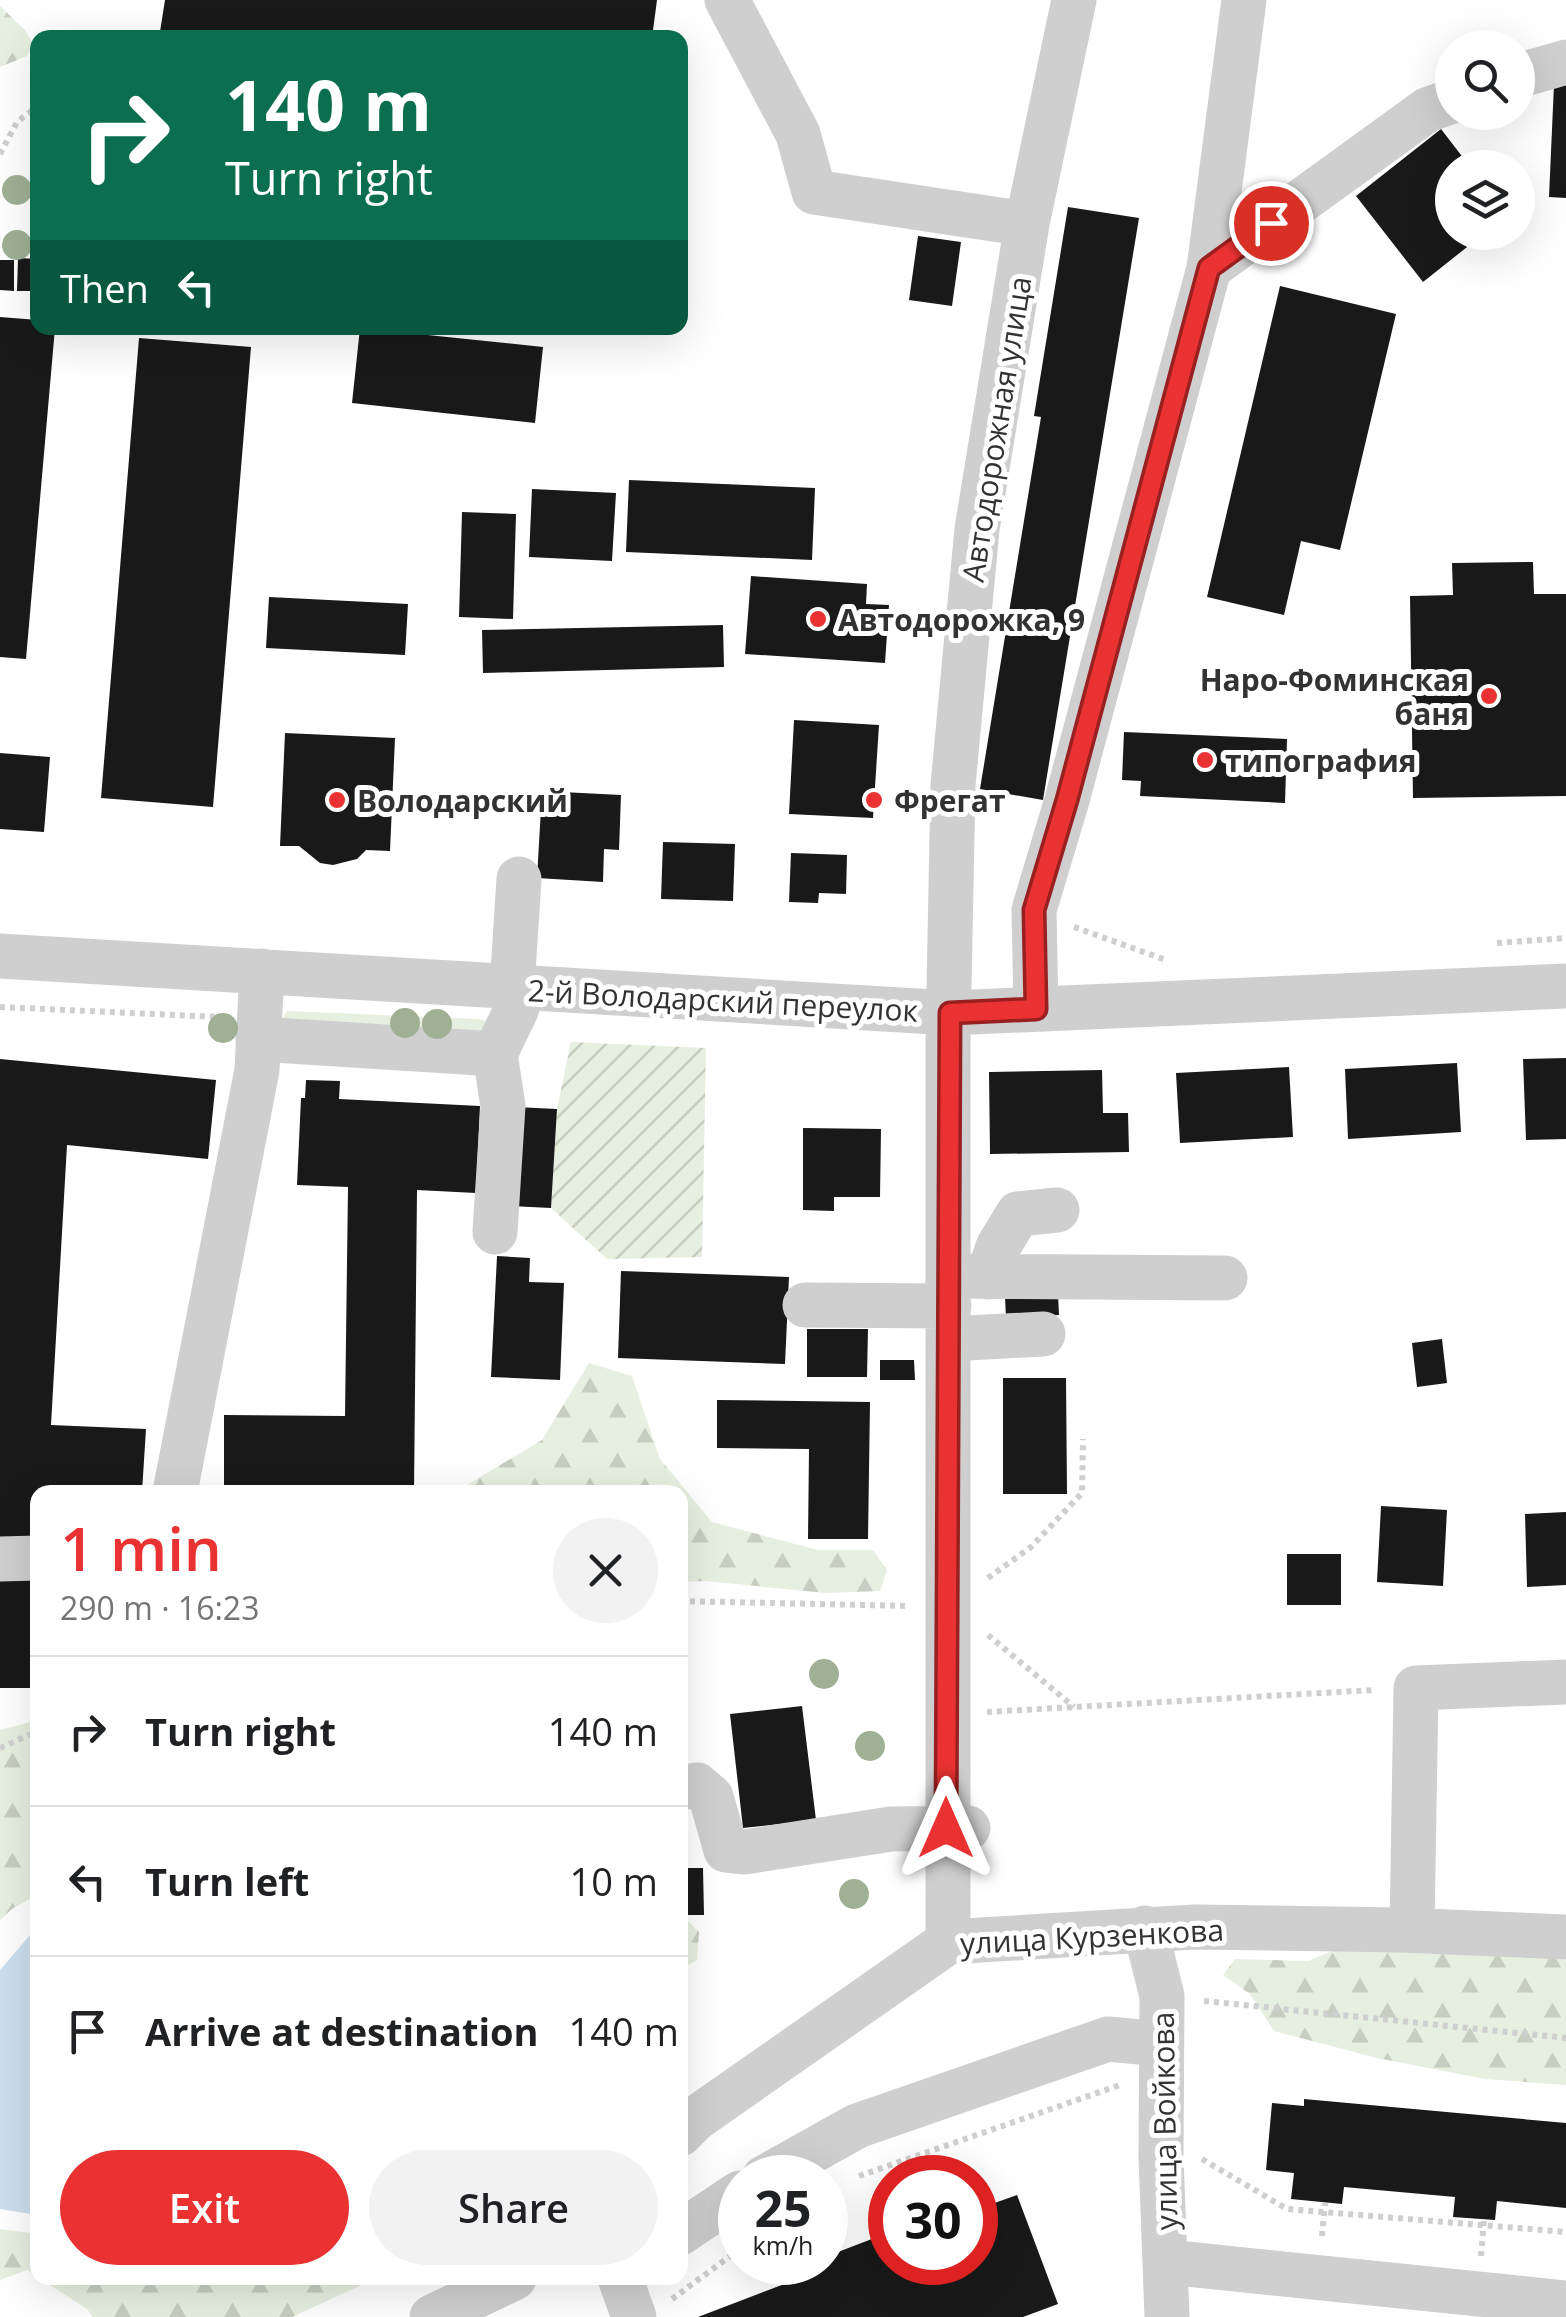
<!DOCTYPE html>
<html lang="en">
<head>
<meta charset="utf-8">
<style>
	:root { --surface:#fff; --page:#f2f2f2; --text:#202124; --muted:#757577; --line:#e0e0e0; --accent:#eb3232 }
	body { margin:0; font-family:"Open Sans",sans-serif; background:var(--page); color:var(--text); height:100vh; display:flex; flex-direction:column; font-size:38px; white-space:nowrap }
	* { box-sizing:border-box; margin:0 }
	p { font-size:32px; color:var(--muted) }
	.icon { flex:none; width:55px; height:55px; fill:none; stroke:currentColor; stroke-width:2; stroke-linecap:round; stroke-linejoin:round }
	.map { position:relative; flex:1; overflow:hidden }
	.side { position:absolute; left:30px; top:1485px; width:658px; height:800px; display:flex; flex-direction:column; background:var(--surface); border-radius:20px; box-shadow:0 10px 40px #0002 }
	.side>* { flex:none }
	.guide { position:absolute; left:30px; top:30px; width:658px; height:305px; border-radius:20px; box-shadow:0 10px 40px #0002; background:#0b6e4f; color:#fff; overflow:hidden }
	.fabs { position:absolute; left:1435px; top:30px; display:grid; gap:20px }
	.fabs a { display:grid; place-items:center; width:100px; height:100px; border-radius:50%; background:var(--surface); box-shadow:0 10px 40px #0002; font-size:50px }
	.speed { position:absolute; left:718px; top:2155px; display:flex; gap:20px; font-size:50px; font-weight:700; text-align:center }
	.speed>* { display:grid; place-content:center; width:130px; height:130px; border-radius:50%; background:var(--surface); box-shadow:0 10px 40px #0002; line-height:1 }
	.speed small { font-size:25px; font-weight:400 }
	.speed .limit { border:15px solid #d22; background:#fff; color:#111 }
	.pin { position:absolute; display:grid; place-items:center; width:85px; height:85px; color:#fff; margin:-42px; border:5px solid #fff; border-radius:50%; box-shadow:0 2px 10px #0007 }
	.me { position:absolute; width:110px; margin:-55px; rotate:0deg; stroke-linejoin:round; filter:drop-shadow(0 0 8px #0008) }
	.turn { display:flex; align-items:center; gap:35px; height:210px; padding:0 30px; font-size:45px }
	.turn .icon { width:130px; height:130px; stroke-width:2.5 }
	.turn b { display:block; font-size:70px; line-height:85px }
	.then { display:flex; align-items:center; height:95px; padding:0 30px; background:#0003; gap:20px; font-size:38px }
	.round { display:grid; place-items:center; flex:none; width:105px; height:105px; border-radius:52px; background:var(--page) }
	.headline { display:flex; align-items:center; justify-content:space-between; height:170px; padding:0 30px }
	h1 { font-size:60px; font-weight:600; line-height:75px; color:var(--accent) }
	.cta { display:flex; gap:20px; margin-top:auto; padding:20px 30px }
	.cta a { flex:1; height:115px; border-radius:60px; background:var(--accent); color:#fff; font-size:40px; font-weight:600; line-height:115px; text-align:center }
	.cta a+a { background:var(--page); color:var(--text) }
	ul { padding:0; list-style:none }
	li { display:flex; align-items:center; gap:30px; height:150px; padding:0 30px; border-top:2px solid var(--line) }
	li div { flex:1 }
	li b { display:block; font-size:38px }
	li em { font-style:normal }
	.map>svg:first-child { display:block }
	.grass { fill:#e7efe0 }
	.forest { fill:url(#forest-firs) }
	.garden { fill:url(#garden-furrows) }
	.water { fill:#ccdfee }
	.building { fill:#191919 }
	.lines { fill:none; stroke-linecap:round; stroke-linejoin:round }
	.path { stroke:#cfcfcf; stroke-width:6; stroke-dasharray:5 5; stroke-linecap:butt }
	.minor { stroke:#cfcfcf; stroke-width:45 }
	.tree { fill:#9fb094 }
	.route-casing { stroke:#992020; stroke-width:25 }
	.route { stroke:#eb3232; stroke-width:18 }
	.poi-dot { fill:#eb3232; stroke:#fff; stroke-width:4 }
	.labels { text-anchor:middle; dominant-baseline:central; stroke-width:10; stroke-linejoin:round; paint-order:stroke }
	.street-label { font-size:30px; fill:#323232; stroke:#fff }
	.poi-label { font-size:30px; font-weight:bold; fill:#323232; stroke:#fff; text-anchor:start }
</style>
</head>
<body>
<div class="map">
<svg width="1566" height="2317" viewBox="0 0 1566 2317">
	<defs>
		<pattern id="forest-firs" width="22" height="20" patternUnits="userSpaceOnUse" patternTransform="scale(2.5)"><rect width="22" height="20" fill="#e7efe0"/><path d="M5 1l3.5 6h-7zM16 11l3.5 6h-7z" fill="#c7cdc1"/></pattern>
		<pattern id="garden-furrows" width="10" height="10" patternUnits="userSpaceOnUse" patternTransform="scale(2.5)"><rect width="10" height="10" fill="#e7efe0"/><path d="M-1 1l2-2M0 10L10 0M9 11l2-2" fill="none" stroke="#c7cdc1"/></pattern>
	</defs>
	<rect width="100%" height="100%" fill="#fff"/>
	<path class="grass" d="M287,1011L479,1019L486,1021V1032L282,1020Z"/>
	<path class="forest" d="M0,6L25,30L33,44L27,56L0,67Z
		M589,1363L632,1376L660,1459L712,1522L818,1550H873L887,1570L880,1591L826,1593L705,1581L680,1582V1492H463L465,1486L542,1440Z
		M37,1720V1895L12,1909L0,1920V1730Z
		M680,1913L699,1932L697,1960L680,1970Z
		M1450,1943L1566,1960V2085L1485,2079L1377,2058L1274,2031L1250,1994L1223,1975L1235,1959L1308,1961L1344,1946Z
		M0,2229L37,2234V2277L27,2270L0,2280Z
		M39,2278H365L366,2283L292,2317H93L87,2309Z"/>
	<path class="garden" d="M571,1042L706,1048L702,1257L607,1259L551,1208L557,1109Z"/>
	<path class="water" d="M37,1927V2215L0,2209V1970Z"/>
	<path class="building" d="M165,0H657L652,38H159Z
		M1554,84L1566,85V198L1549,197Z
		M1441,129L1471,168H1452V232H1486L1423,282L1356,196Z
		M1068,207L1139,218L1043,800L980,789L1041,417L1034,416Z
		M918,236L961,242L952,306L909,300Z
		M18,258L38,259L37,291H17Z
		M0,260H14V291L0,290Z
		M1280,286L1396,314L1340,550L1301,541L1284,615L1207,597Z
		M0,317L38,320V328H55L26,659L0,657Z
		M360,328L543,347L535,423L352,403Z
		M139,338L251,347L213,807L101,798Z
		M629,480L815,488L812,560L626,552Z
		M532,489L616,493L612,561L529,557Z
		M462,512L516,514L513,619L459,617Z
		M1533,562L1534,594H1566V796L1413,798L1410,596L1453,595L1452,563Z
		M751,576L867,584L866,604L889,605L885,663L745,654Z
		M269,597L408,604L405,655L266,648Z
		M723,625L724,667L483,673L482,630Z
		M794,720L879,725L873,818L789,814Z
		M1124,732L1287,739L1285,803L1140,796L1141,781L1122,780Z
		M285,733L395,738L390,851L366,850L357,859L333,865L320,863L299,846H280Z
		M0,753L50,757L44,832L0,829Z
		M542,791L621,795L619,850L604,849L603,882L537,878Z
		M663,842L735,844L733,901L661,899Z
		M791,853L847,855L846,894L819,893L818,903L789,902Z
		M1566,1058V1139L1526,1140L1523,1059Z
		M0,1059L216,1080L208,1159L67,1145L51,1425L146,1429L142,1492H38V1544L0,1542Z
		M1457,1063L1461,1132L1348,1139L1345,1069Z
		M1289,1067L1293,1137L1180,1143L1176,1073Z
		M1102,1070L1103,1113H1128L1129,1152L990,1154L989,1072Z
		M306,1080L340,1081L339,1099L480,1106L476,1193L417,1190L414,1492H224V1415L345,1416L348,1187L297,1185L301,1098H305Z
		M516,1107L557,1109L551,1208L510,1206Z
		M803,1128L881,1129L880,1197H834V1211L803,1210Z
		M497,1256L530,1258L529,1282L564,1283L560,1380L491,1377Z
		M621,1271L789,1277L785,1364L618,1358Z
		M1058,1294L1059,1315L1006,1318L1005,1297Z
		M807,1329H868L867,1377H807Z
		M1442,1339L1447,1383L1417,1387L1412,1343Z
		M880,1360H914L915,1380H880Z
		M1003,1378H1066L1067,1494H1003Z
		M717,1400L870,1402L868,1539H808L809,1449L717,1448Z
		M1381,1506L1447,1510L1443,1586L1377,1582Z
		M1566,1512V1585L1527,1587L1525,1514Z
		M1287,1554H1341V1605H1287Z
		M0,1574H38V1688H0Z
		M802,1706L816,1820L743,1828L730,1714Z
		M680,1868H703L704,1915H680Z
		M1304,2099L1566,2123V2208L1497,2201L1495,2220L1453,2217L1455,2197L1344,2187L1342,2204L1291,2199L1294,2173L1266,2170L1272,2103L1304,2106Z
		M1017,2195L1058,2304L1023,2317H698L787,2283L784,2273L811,2262H825V2257L890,2232V2262H975V2210Z"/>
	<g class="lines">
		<path class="path" d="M0,154L17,122L38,106
			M1074,927L1166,960
			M1497,943L1566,938
			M0,1007L219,1017
			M988,1578L1031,1547L1082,1493L1083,1439
			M680,1601L909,1606
			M988,1635L1074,1707
			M987,1712L1374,1690
			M0,1748L38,1731
			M1204,2001L1566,2038
			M1202,2159L1287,2209L1566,2232
			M859,2176L1120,2085
			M1322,2236L1325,2203
			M1481,2256L1484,2220
			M672,2299L740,2249"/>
		<path class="minor" d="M727,0L798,134L814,192L1027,224
			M1518,76L1566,62
			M1209,268L1427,110L1452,101
			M0,956L951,1013L1566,986
			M1036,1009L1034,910L1067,800L1209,268L1244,0
			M258,1039L495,1054L517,1008L512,988L519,879
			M495,1054L503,1106L495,1232
			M950,1276L1225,1278
			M988,1277L998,1247L1018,1214L1057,1210
			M805,1305L949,1306
			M949,1339L1043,1334
			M175,1492L257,1070L262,971
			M0,1559L38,1558
			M680,1788L697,1785L711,1797L726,1850L745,1852L891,1829L968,1828
			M1145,1928L1162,1996L1161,2157L1167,2317
			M1412,1930L1416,1688L1566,1682
			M948,1942V1039L953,785L977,529L1027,224L1074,0
			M680,2134L695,2119L948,1942L1195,1927L1401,1930L1566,1937
			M764,2178L857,2126L1108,2039L1161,2044
			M680,2233L740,2193
			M1167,2262L1566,2303
			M620,2278L634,2317
			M432,2317L514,2278"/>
	</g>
	<g class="tree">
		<circle cx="17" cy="190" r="15"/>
		<circle cx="17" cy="245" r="15"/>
		<circle cx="405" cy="1023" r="15"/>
		<circle cx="437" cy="1024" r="15"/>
		<circle cx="223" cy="1028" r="15"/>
		<circle cx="824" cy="1674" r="15"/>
		<circle cx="870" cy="1746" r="15"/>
		<circle cx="854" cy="1894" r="15"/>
	</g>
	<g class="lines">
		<g class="route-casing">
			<path id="route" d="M946,1828L950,1013L1036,1009L1034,910L1067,800L1209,268L1271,223"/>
		</g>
		<use href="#route" class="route"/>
	</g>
	<g class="poi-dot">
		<circle cx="818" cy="619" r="10"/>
		<circle cx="1489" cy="696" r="10"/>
		<circle cx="1205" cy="760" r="10"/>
		<circle cx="337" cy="800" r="10"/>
		<circle cx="874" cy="800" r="10"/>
	</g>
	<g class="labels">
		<g class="street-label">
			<text transform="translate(996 429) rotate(-81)">Автодорожная улица</text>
			<text transform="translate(723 1000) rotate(3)">2-й Володарский переулок</text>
			<text transform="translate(1092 1936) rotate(-3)">улица Курзенкова</text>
			<text transform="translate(1164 2121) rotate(-91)">улица Войкова</text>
		</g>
		<g class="poi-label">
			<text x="838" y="619">Автодорожка, 9</text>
			<text x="1469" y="679" text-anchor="end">Наро-Фоминская<tspan x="1469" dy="34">баня</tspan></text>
			<text x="1225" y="760">типография</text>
			<text x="357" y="800">Володарский</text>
			<text x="894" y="800">Фрегат</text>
		</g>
	</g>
</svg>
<div class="fabs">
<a><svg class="icon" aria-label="search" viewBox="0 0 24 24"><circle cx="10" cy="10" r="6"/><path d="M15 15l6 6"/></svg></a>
<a><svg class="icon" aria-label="layers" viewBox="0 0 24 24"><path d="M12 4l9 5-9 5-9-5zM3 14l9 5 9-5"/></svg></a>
</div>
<div class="speed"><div>25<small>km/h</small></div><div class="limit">30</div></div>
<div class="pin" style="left:1271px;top:223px;background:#d93025"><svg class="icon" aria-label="arrive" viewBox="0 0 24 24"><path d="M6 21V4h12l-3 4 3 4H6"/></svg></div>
<svg class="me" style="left:946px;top:1828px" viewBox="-20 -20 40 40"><path d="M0-17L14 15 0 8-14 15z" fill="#eb3232" stroke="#fff" stroke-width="4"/></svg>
<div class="guide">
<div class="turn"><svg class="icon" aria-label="right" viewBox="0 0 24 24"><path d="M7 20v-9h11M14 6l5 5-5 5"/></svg><div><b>140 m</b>Turn right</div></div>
<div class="then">Then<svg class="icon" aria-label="left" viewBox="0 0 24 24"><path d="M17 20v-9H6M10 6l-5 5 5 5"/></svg></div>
</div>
<section class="side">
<div class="headline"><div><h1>1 min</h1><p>290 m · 16:23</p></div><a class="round"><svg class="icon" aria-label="close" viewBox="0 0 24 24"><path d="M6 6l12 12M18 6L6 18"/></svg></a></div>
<ul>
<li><svg class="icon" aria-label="right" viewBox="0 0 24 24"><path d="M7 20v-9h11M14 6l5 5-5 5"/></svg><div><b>Turn right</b></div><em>140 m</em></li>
<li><svg class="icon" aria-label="left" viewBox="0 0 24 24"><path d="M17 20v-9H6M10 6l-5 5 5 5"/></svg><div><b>Turn left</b></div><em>10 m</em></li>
<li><svg class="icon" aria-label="arrive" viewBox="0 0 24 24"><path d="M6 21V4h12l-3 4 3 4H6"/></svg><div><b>Arrive at destination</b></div><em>140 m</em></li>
</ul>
<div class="cta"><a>Exit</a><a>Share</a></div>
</section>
</div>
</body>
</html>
